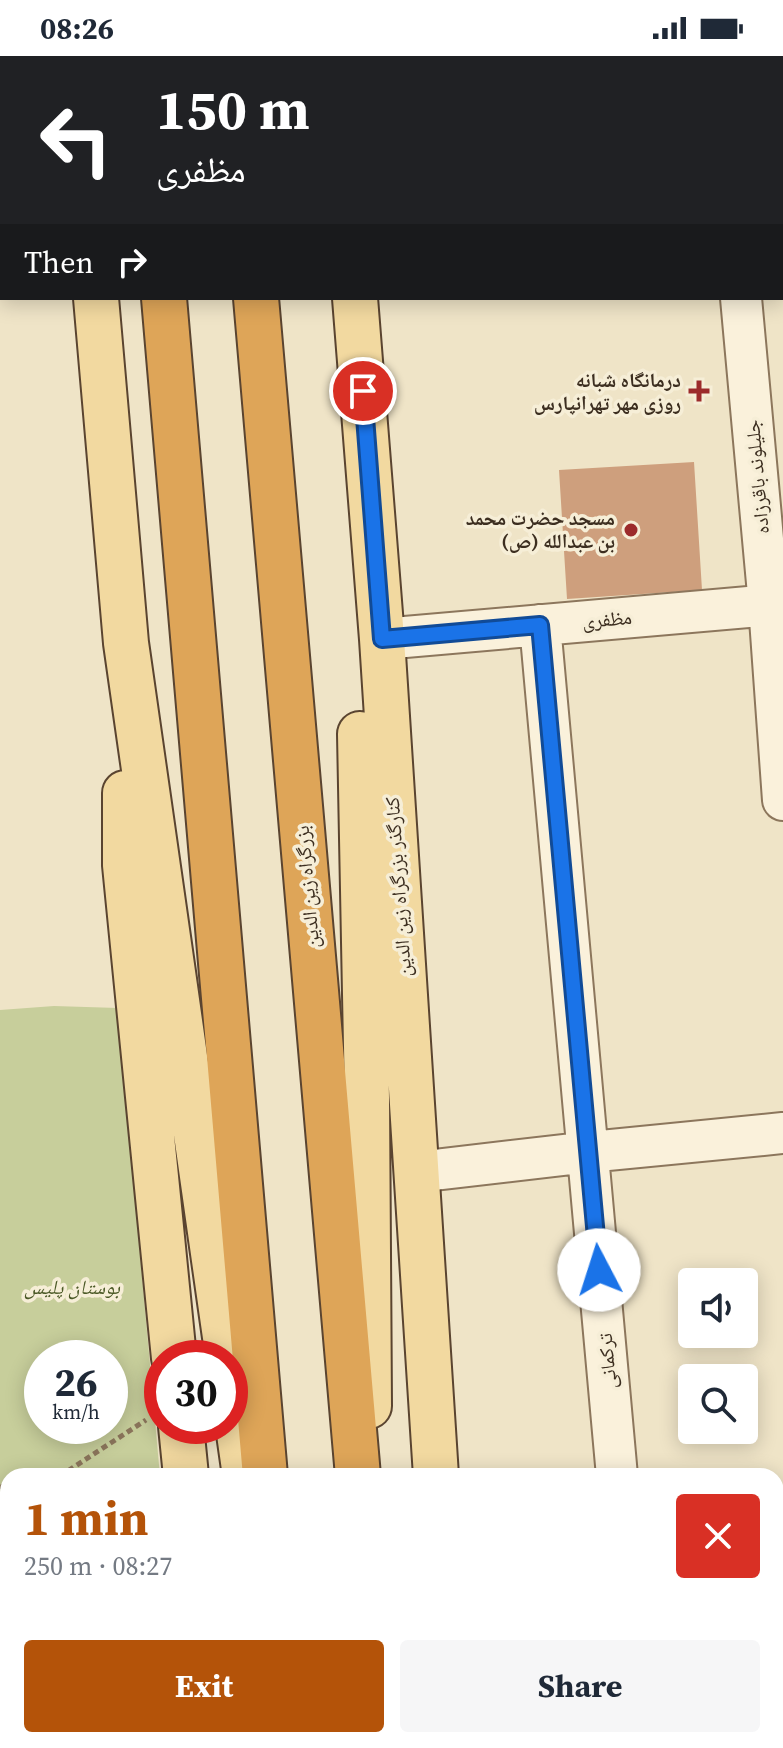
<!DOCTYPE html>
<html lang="en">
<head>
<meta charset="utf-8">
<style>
	:root { --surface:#fff; --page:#f6f6f7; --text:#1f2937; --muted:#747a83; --accent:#b45309 }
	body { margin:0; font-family:"Source Serif 4","Noto Naskh Arabic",serif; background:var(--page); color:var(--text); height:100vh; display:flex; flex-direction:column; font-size:30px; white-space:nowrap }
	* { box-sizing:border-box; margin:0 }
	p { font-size:26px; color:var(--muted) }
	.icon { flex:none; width:44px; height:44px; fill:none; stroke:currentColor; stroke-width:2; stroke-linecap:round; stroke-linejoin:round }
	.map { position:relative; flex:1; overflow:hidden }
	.details { position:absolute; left:0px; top:1412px; width:784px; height:280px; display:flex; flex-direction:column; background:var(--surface); border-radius:24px 24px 0 0; box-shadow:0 4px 20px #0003 }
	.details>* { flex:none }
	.banner { position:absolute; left:0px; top:0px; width:784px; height:244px; box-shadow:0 4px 20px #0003; background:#202124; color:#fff; overflow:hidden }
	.fabs { position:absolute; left:678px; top:1212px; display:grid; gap:16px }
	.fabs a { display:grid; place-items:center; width:80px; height:80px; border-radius:8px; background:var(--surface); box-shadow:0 4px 20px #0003; font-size:40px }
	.speed { position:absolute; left:24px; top:1284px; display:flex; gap:16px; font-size:40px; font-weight:700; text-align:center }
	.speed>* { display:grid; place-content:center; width:104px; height:104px; border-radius:50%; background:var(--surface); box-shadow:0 4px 20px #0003; line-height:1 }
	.speed small { font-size:20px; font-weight:400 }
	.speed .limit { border:12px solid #d22; background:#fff; color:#111 }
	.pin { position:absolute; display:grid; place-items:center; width:68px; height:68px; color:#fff; margin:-34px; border:4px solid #fff; border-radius:50%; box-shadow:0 2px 8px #0007 }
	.me { position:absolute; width:88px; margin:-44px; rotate:355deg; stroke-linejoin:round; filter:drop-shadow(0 0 6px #0008) }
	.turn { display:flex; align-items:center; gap:28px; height:168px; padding:0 24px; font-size:36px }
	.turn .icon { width:104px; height:104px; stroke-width:2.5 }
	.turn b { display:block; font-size:56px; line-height:68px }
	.then { display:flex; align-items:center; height:76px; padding:0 24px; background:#0003; gap:16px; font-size:30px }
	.round { display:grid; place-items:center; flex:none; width:84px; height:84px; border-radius:8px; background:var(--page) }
	.head { display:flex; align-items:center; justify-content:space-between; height:136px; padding:0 24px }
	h1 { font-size:48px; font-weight:700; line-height:60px; color:var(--accent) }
	.cta { display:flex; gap:16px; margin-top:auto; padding:16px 24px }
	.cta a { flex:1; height:92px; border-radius:8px; background:var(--accent); color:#fff; font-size:32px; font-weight:700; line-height:92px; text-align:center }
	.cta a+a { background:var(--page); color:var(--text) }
	.status { display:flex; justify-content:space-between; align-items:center; height:56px; padding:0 40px; background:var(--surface); direction:ltr }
	.status svg { height:22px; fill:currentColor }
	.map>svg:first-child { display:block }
	.green { fill:#c7ce9b; fill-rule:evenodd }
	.building { fill:#ce9f7d }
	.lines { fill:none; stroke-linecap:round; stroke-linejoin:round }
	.minor-casing { stroke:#8c765c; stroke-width:44 }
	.major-casing { stroke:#5a4430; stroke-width:48 }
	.highway-casing { stroke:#5a4430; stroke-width:48 }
	.path { stroke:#8c765c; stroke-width:5; stroke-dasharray:6 4; stroke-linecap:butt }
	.minor { stroke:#faf1db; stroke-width:40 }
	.major { stroke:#f2d9a0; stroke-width:44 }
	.highway { stroke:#dea558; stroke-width:44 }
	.route-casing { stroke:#114b97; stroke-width:20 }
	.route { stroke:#1a73e8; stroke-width:14 }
	.poi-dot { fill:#9c2b2b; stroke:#f6eed7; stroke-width:3 }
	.labels { text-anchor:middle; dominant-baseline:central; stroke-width:7; stroke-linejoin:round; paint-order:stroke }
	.poi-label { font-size:20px; font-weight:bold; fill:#3c2e20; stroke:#f6eed7; text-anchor:end }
	.street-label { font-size:20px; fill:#3c2e20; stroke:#f6eed7 }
	.park-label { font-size:20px; font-style:italic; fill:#4b5926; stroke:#f6eed7 }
</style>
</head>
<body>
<div class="status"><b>08:26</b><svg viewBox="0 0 49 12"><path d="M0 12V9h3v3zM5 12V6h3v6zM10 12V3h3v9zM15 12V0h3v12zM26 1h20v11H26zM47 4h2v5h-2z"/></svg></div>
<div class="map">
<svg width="783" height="1692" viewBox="0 0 783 1692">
	<rect width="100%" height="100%" fill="#efe4c7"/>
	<path class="green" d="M54,950L118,952L160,1420H8V1684H184L185,1692H0V954ZM42,1302H110V1370H42Z"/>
	<path class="building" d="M694,406L702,534L567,543L559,414Z"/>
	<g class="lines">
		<g class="minor-casing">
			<path id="minor" d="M718,0L719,2
				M741,242L769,549L783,744
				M540,569L617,1420
				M382,583L783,548
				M417,1116L589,1096L783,1077
				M637,1684V1692"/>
		</g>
		<g class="major-casing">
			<path id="major" d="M39,0L40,2
				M76,0V2
				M336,0V2
				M96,242L126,587L228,1302
				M355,242L382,583L436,1420
				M360,678L367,1042L369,1350
				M125,737V809L174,1302
				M230,1314L245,1420
				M181,1370L186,1420
				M213,1684L214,1692
				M453,1684L454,1692"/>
		</g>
		<g class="highway-casing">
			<path id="highway" d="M143,0V2
				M235,0V2
				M164,242L265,1420
				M256,242L358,1420
				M287,1684L288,1692
				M382,1684V1692"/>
		</g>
		<path class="path" d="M60,1420L146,1364
			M0,1430L8,1433
			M150,1687L178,1684"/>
		<use href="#minor" class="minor"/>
		<use href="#major" class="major"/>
		<use href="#highway" class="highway"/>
	</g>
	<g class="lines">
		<g class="route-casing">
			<path id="route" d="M363,335L382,583L540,569L599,1214"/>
		</g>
		<use href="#route" class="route"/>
	</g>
	<g class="poi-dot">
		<path d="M695 323h8v8h8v8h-8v8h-8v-8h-8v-8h8z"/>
		<circle cx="631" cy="474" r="8"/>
	</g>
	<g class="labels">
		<g class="poi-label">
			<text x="681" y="324">درمانگاه شبانه<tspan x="681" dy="23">روزی مهر تهرانپارس</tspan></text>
			<text x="615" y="462">مسجد حضرت محمد<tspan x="615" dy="23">بن عبدالله (ص)</tspan></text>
		</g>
		<g class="street-label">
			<text transform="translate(757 421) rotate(-95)">جلیلوند باقرزاده</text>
			<text transform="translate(607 563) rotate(-5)">مظفری</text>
			<text transform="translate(307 831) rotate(-95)">بزرگراه زین الدین</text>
			<text transform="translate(398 831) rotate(-94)">کنارگذر بزرگراه زین الدین</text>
			<text transform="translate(607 1305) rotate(-95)">ترکمانی</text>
		</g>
		<g class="park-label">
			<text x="72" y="1231">بوستان پلیس</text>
		</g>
	</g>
</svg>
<div class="fabs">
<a><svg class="icon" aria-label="sound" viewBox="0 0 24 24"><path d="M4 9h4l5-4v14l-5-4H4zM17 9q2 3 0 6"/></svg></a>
<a><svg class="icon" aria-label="search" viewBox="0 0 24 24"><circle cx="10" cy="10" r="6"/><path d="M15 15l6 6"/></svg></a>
</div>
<div class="speed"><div>26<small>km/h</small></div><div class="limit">30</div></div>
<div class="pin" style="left:363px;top:335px;background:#d93025"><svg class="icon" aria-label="arrive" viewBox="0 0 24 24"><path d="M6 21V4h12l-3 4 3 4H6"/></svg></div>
<svg class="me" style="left:599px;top:1214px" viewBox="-20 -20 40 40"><circle r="19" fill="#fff"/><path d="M0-13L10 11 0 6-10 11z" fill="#1a73e8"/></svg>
<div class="banner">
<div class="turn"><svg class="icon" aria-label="left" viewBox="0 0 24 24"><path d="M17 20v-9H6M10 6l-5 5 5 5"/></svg><div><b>150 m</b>مظفری</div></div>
<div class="then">Then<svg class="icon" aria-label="right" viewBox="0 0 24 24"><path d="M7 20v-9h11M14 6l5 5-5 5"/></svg></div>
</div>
<section class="details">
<div class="head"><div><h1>1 min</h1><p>250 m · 08:27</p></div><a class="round" style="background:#d93025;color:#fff"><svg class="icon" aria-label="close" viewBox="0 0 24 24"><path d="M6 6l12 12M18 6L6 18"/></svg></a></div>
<div class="cta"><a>Exit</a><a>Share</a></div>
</section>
</div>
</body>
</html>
